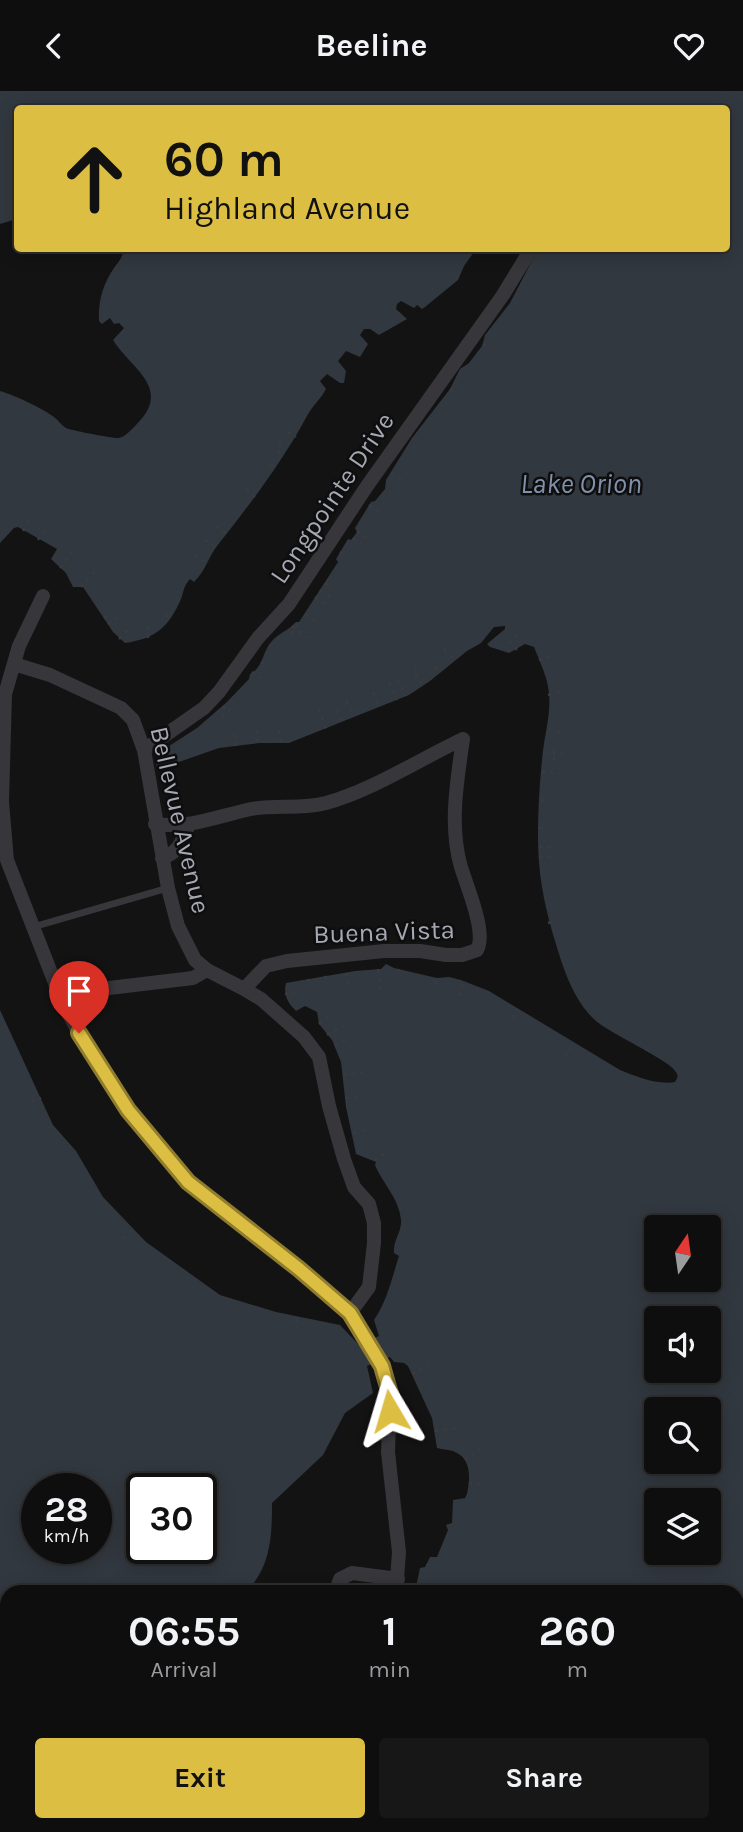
<!DOCTYPE html>
<html lang="en">
<head>
<meta charset="utf-8">
<style>
	:root { --surface:#0e0e0f; --page:#171718; --text:#f1f3f6; --muted:#9b9c9e; --line:#2e2e2f; --accent:#dcbe43 }
	body { margin:0; font-family:Karla,sans-serif; background:var(--page); color:var(--text); height:100vh; display:flex; flex-direction:column; font-size:26px; white-space:nowrap }
	* { box-sizing:border-box; margin:0 }
	p { font-size:23px; color:var(--muted) }
	.icon { flex:none; width:38px; height:38px; fill:none; stroke:currentColor; stroke-width:2; stroke-linecap:round; stroke-linejoin:round }
	.map { position:relative; flex:1; overflow:hidden }
	.side { position:absolute; left:0px; top:1494px; width:744px; height:247px; display:flex; flex-direction:column; background:var(--surface); border-radius:21px 21px 0 0; box-shadow:0 4px 18px #0003,0 0 0 2px var(--line) }
	.side>* { flex:none }
	.banner { position:absolute; left:14px; top:14px; width:716px; height:147px; border-radius:7px; box-shadow:0 4px 18px #0003,0 0 0 2px var(--line); background:#dcbe43; color:#111; overflow:hidden }
	.needle { width:46px; rotate:13deg }
	.buttons { position:absolute; left:644px; top:1124px; display:grid; gap:14px }
	.buttons a { display:grid; place-items:center; width:77px; height:77px; border-radius:7px; background:var(--surface); box-shadow:0 4px 18px #0003,0 0 0 2px var(--line); font-size:35px }
	.speed { position:absolute; left:21px; top:1382px; display:flex; gap:14px; font-size:35px; font-weight:700; text-align:center }
	.speed>* { display:grid; place-content:center; width:91px; height:91px; border-radius:50%; background:var(--surface); box-shadow:0 4px 18px #0003,0 0 0 2px var(--line); line-height:1 }
	.speed small { font-size:18px; font-weight:400 }
	.speed .limit { border:4px solid #111; border-radius:10px; background:#fff; color:#111 }
	.pin { position:absolute; display:grid; place-items:center; width:60px; height:60px; color:#fff; margin:-72px -30px; border-radius:50% 50% 50% 0; rotate:-45deg; box-shadow:0 0 7px #0007 }
	.pin .icon { rotate:45deg }
	.me { position:absolute; width:77px; margin:-38px; rotate:353deg; stroke-linejoin:round; filter:drop-shadow(0 0 5px #0008) }
	.turn { display:flex; align-items:center; gap:24px; height:147px; padding:0 35px; font-size:32px }
	.turn .icon { width:91px; height:91px; stroke-width:2.5 }
	.turn b { display:block; font-size:49px; line-height:60px }
	.eta { display:flex; justify-content:space-evenly; align-items:center; height:119px; text-align:center }
	.eta b { font-size:42px; font-weight:700; line-height:49px }
	.primary-button { display:flex; gap:14px; margin-top:auto; padding:14px 35px }
	.primary-button a { flex:1; height:80px; border-radius:7px; background:var(--accent); color:#111; font-size:28px; font-weight:700; line-height:80px; text-align:center }
	.primary-button a+a { background:var(--page); color:var(--text) }
	header { display:flex; justify-content:space-between; align-items:center; height:91px; padding:0 35px; background:var(--surface); font-size:32px; font-weight:700 }
	.map>svg:first-child { display:block }
	.water { fill:#32383f; fill-rule:evenodd }
	.lines { fill:none; stroke-linecap:round; stroke-linejoin:round }
	.path { stroke:#3a3b40; stroke-width:2.5; stroke-dasharray:3.5 5; stroke-linecap:butt }
	.lane { stroke:#36363b; stroke-width:7 }
	.street { stroke:#36363b; stroke-width:14 }
	.route-casing { stroke:#8f7c2c; stroke-width:18 }
	.route { stroke:#dcbe43; stroke-width:12 }
	.labels { text-anchor:middle; dominant-baseline:central; stroke-width:5; stroke-linejoin:round; paint-order:stroke }
	.street-label { font-size:26px; fill:#a6a8b3; stroke:#0e0e0f }
	.water-label { font-size:28px; font-style:italic; fill:#8191ab; stroke:#0e0e0f }
</style>
</head>
<body>
<header><svg class="icon" aria-label="back" viewBox="0 0 24 24"><path d="M15 5l-7 7 7 7"/></svg>Beeline<svg class="icon" aria-label="heart" viewBox="0 0 24 24"><path d="M12 20l-8-8c-3-5 5-10 8-4 3-6 11-1 8 4z"/></svg></header>
<div class="map">
<svg width="743" height="1741" viewBox="0 0 743 1741">
	<rect width="100%" height="100%" fill="#131314"/>
	<path class="water" d="M0,0H743V1741H356L362,1734H737V1502L415,1501L420,1477L425,1476L430,1466H437L448,1439L446,1434L452,1432L453,1409L465,1407L467,1403C470,1388 472,1368 455,1361C449,1358 443,1359 437,1357L432,1327L408,1275L404,1272L394,1271L390,1266L367,1275L373,1302L345,1322L323,1364L272,1412C272,1445 271,1476 246,1501L7,1502V1639L0,1640V919L53,1034L76,1060L103,1106L146,1151L220,1204L276,1221L340,1234L359,1254L379,1245L374,1229C387,1210 392,1187 399,1165L394,1162C393,1149 402,1141 401,1129C399,1107 383,1093 375,1074L376,1071L356,1063L346,1016L341,971L332,949L319,933L317,921L305,915L296,920C288,912 283,904 286,892L355,880L381,878L386,873L394,877L437,887L449,886L461,889L489,900L620,979C637,986 657,994 675,991C677,987 679,986 676,981C671,970 611,943 596,930C580,916 570,895 563,875C548,829 538,794 538,745C538,719 540,685 543,660C546,636 553,615 547,591C545,582 538,566 534,556L525,553L509,562L490,556L487,553L505,538V535L494,536L481,552L467,560L430,590L409,604L289,652H259L219,657L159,678L157,677L156,672L163,659L197,637L227,611L249,588L250,583C264,576 262,560 272,550C279,542 289,539 296,531H299L338,471L336,468L348,448L351,449L357,441L355,437L371,411L375,410L385,398L386,389L412,347L450,298L460,278L469,272L482,255L485,244L510,212L538,158H726V18H18L17,128L0,133ZM656,1136H709V1188H656ZM656,1227H709V1279H656ZM656,1318H709V1370H656ZM37,1398H96V1458H37ZM142,1398H201V1458H142ZM656,1409H709V1461H656Z
		M124,158H476L464,175L458,189L425,216L422,218L417,214L414,217L401,210L397,213L396,218L407,228L379,244L370,238H364L360,244L368,253L360,266L346,260L338,270L346,280L344,292H340L327,283L320,290L326,298C321,308 312,315 307,325C281,373 250,413 217,455C208,467 206,479 194,491L190,488C183,496 184,500 181,508C169,536 155,548 125,552L113,541L83,496H73L66,482L51,468L57,458L18,436L14,437L0,452V300C14,304 42,317 54,326C58,329 61,334 66,337C70,339 115,348 119,347C125,346 131,339 136,334C173,297 132,279 113,249L124,237L119,232L114,233L110,227L102,233L99,230C98,210 103,193 114,177C120,169 122,167 124,158Z
		M7,1683V1734H216L221,1741H0V1688Z"/>
	<g class="lines">
		<path class="path" d="M483,253L491,259
			M450,298L456,302
			M288,341L296,346
			M281,353L277,359L284,364
			M270,373L275,376
			M391,382L404,390
			M246,398L256,407
			M369,414L382,423
			M216,435L228,444
			M23,440L32,426
			M357,440L366,447
			M353,447L361,453
			M38,449L46,435
			M205,449L216,457
			M340,461L346,464
			M194,464L208,473
			M60,477L76,455
			M325,492L334,498
			M81,496L95,480
			M320,499L330,506
			M315,506L325,513
			M305,523L319,533
			M165,524L170,527
			M104,527L113,521
			M108,533L119,526
			M292,535L308,547
			M291,543L300,531
			M148,547V536
			M119,548L128,539
			M444,558L455,569
			M517,559L510,551L519,543
			M539,569L552,565
			M261,571L269,576
			M435,576L439,583
			M417,577L413,580L423,595
			M252,581L262,587
			M398,588L406,605
			M389,592L397,609
			M373,601L378,615
			M548,604L559,600
			M346,610L355,624
			M223,615L227,621L233,616
			M319,618L326,638
			M336,619L343,631
			M222,625L227,621
			M548,638L563,642
			M257,639L258,652
			M279,639L281,652
			M234,643L236,655
			M543,661L564,663
			M554,669V655
			M542,681L560,683
			M541,709L549,710
			M539,737H546
			M539,756H553
			M539,766H553
			M548,832L554,830
			M378,878L381,900
			M398,878L400,887
			M346,882L348,896
			M325,885L329,894
			M308,888L309,893
			M436,893L437,887
			M285,903L297,901
			M460,905L464,890
			M512,927L518,918
			M319,933L329,925
			M327,944L343,935
			M335,955L349,947
			M565,966L573,952
			M343,984L363,981
			M345,1007L359,1006
			M31,1011L41,1007
			M49,1037L53,1034
			M353,1042L366,1039
			M374,1069L386,1062
			M124,1148L134,1137
			M296,1239L297,1225
			M412,1283L429,1274
			M435,1340L459,1337
			M465,1369L480,1358
			M469,1392L486,1395
			M427,1473L430,1475"/>
		<path class="lane" d="M33,836L168,797"/>
		<path class="street" d="M43,505L19,555L5,603L2,711L7,769L62,910L79,942L128,1019L188,1092L299,1178L350,1222L382,1275L390,1303L388,1361L399,1461L396,1502
			M14,573L50,584L121,617L133,629L144,659L168,797L178,835L195,869L207,879
			M144,659L204,617L219,601L258,547L289,513L367,395L503,204L531,158
			M155,733C188,738 219,725 251,718C276,713 301,719 326,712C371,700 420,668 463,648
			M162,767C179,762 183,748 189,733
			M244,898L261,908L304,946L319,966L329,1015L344,1068L354,1096L369,1113L374,1132V1152L369,1196L350,1222
			M59,903L193,887L207,879L244,898L266,875L287,870L384,860H420L446,864H462L477,859C487,842 467,796 461,776C449,735 457,690 463,648
			M335,1502L340,1488L352,1482L398,1488
			M332,1741L335,1734"/>
	</g>
	<g class="lines">
		<g class="route-casing">
			<path id="route" d="M79,942L128,1019L188,1091L299,1178L350,1222L382,1275L390,1303V1320"/>
		</g>
		<use href="#route" class="route"/>
	</g>
	<g class="labels">
		<g class="street-label">
			<text transform="translate(332 407) rotate(-56)">Longpointe Drive</text>
			<text transform="translate(180 729) rotate(77)">Bellevue Avenue</text>
			<text transform="translate(384 841) rotate(-2)">Buena Vista</text>
		</g>
		<g class="water-label">
			<text x="581" y="392">Lake Orion</text>
		</g>
	</g>
</svg>
<div class="buttons">
<a><svg class="needle" viewBox="-14 -14 28 28"><path d="M0-13l5 13h-10z" fill="#e53935"/><path d="M0 13l5-13h-10z" fill="#9b9c9e"/></svg></a>
<a><svg class="icon" aria-label="sound" viewBox="0 0 24 24"><path d="M4 9h4l5-4v14l-5-4H4zM17 9q2 3 0 6"/></svg></a>
<a><svg class="icon" aria-label="search" viewBox="0 0 24 24"><circle cx="10" cy="10" r="6"/><path d="M15 15l6 6"/></svg></a>
<a><svg class="icon" aria-label="layers" viewBox="0 0 24 24"><path d="M12 4l9 5-9 5-9-5zM3 14l9 5 9-5"/></svg></a>
</div>
<div class="speed"><div>28<small>km/h</small></div><div class="limit">30</div></div>
<div class="pin" style="left:79px;top:942px;background:#d93025"><svg class="icon" aria-label="arrive" viewBox="0 0 24 24"><path d="M6 21V4h12l-3 4 3 4H6"/></svg></div>
<svg class="me" style="left:390px;top:1320px" viewBox="-20 -20 40 40"><path d="M0-17L14 15 0 8-14 15z" fill="#dcbe43" stroke="#fff" stroke-width="4"/></svg>
<div class="banner">
<div class="turn"><svg class="icon" aria-label="ahead" viewBox="0 0 24 24"><path d="M12 20V5M6 11l6-6 6 6"/></svg><div><b>60 m</b>Highland Avenue</div></div>
</div>
<section class="side">
<div class="eta">
<div><b>06:55</b><p>Arrival</p></div>
<div><b>1</b><p>min</p></div>
<div><b>260</b><p>m</p></div>
</div>
<div class="primary-button"><a>Exit</a><a>Share</a></div>
</section>
</div>
</body>
</html>
